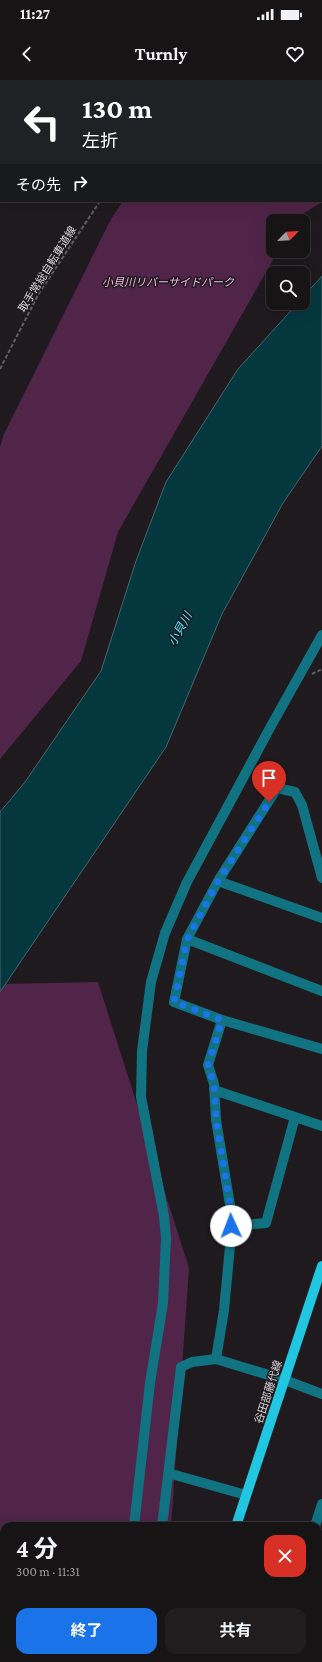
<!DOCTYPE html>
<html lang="ja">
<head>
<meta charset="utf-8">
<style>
	:root { --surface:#171416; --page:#201d1f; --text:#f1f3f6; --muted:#9e9ea1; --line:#363335; --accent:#1a73e8 }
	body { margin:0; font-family:"Crimson Pro","Noto Sans JP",serif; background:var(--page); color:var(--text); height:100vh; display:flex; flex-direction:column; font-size:15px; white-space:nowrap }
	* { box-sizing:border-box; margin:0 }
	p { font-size:13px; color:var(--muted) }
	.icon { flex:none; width:22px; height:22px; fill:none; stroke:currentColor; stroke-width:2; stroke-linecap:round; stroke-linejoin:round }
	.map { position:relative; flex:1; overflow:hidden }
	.side { position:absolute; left:0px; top:1442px; width:322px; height:140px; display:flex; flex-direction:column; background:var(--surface); border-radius:12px 12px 0 0; box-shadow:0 4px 16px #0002,0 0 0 1px var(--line) }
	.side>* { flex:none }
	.top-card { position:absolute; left:0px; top:0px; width:322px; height:122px; box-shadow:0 4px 16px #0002,0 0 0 1px var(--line); background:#202124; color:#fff; overflow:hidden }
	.needle { width:26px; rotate:66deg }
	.tools { position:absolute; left:266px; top:134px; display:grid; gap:8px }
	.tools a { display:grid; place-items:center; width:44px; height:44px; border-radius:8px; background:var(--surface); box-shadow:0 4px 16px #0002,0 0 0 1px var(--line); font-size:20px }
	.pin { position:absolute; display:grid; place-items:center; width:34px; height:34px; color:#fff; margin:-41px -17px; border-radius:50% 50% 50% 0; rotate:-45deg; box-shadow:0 0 4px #0007 }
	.pin .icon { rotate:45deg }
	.me { position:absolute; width:44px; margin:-22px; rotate:358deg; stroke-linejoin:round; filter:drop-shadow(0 0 3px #0008) }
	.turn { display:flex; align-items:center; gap:14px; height:84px; padding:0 16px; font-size:18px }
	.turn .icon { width:52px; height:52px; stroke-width:2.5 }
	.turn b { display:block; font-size:28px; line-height:34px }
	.then { display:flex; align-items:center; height:38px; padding:0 16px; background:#0003; gap:8px; font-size:15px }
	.round { display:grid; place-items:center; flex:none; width:42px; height:42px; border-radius:12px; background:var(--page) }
	.overview { display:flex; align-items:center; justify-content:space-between; height:68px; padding:0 16px }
	h1 { font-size:24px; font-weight:700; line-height:30px }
	.action { display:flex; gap:8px; margin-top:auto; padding:8px 16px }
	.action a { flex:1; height:46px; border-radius:12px; background:var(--accent); color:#fff; font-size:16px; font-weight:700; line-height:46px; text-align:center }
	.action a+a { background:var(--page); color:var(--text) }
	.status { display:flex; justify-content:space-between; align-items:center; height:28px; padding:0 20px; background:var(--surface); direction:ltr }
	.status svg { height:11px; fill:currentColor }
	header { display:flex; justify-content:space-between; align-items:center; height:52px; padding:0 16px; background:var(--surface); font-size:18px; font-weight:700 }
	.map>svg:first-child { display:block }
	.green { fill:#512449 }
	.water { fill:#05373f; stroke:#45676d }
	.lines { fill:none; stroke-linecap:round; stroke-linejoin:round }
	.path { stroke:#5f5b5e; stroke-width:2; stroke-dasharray:4 2; stroke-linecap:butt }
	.minor { stroke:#117282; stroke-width:10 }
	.major { stroke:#21c6e0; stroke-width:10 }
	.route { stroke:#1a73e8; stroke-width:7; stroke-dasharray:0 12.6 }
	.labels { text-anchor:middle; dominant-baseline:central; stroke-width:3; stroke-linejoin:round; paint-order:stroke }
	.street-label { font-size:11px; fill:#dad7d9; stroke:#1f1a1e }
	.park-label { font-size:11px; font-style:italic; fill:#f5b7e7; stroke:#1f1a1e }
	.water-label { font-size:12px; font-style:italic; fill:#53e4fe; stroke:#1f1a1e }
</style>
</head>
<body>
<div class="status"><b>11:27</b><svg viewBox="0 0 49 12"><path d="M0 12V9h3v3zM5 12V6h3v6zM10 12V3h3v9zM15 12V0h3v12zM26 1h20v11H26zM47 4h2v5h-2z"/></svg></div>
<header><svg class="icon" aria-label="back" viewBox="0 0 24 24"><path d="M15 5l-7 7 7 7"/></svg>Turnly<svg class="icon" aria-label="heart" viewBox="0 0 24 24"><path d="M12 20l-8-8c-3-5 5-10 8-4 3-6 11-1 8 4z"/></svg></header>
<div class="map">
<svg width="322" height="1582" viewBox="0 0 322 1582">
	<rect width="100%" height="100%" fill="#1f1a1e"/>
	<path class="green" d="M209,0H322V122L296,138L295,141H273V171H278L118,452L81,581L0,679V367L4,354L111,139L123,121H321V1H208Z
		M98,902L189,1188L171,1446H4V1563L0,1557V912L5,904Z
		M14,1578H164V1582H16Z"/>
	<path class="water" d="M322,196V366L283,423L222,534L166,667L0,912V732L25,702L101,591L136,481L166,402L238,289L298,223H303V217Z
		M0,1557L4,1563V1578H14L16,1582H0Z"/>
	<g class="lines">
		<path class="path" d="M180,1L181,0
			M0,289L38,215L100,121
			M312,594L322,589"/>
		<path class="minor" d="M218,801L322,838
			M187,859L322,911
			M222,940L174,922L187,859L218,801L277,708L295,712L302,725L322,798
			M214,1010L322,1046
			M231,1146L266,1143L295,1037
			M216,1279L224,1230L231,1156L230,1125L216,1040L214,1004L208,985L222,940L322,969
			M168,1393L246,1415
			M134,1446L150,1303L163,1223L166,1159L164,1136L141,1017L142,971L151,902L165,853L187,802L271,646L322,555
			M162,1446L181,1287L192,1282L216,1279L285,1300L322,1314
			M315,1446L322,1424
			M318,1568L322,1570
			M136,1578V1582
			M269,1582L271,1578"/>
		<path class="major" d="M57,1L58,0
			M0,84L1,83
			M236,1446L322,1186
			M193,1582L194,1578"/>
	</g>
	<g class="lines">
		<path class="route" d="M231,1146L230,1125L216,1040L214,1004L208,985L222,940L174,922L187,860L218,801L269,722"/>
	</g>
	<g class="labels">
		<g class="street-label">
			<text transform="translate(47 189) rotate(-58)">取手常総自転車道線</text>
			<text transform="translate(268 1312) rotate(-72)">谷田部藤代線</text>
		</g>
		<g class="park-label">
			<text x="168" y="202">小貝川リバーサイドパーク</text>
		</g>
		<g class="water-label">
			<text transform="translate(180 549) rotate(-61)">小貝川</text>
		</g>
	</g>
</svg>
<div class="tools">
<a><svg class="needle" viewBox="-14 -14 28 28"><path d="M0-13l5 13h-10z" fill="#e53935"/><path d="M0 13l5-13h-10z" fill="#9e9ea1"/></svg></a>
<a><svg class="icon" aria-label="search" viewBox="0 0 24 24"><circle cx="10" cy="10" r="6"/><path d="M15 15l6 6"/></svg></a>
</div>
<div class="pin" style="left:269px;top:722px;background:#d93025"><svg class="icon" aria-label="arrive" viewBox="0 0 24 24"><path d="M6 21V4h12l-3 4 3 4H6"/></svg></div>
<svg class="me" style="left:231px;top:1146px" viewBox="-20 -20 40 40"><circle r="19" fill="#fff"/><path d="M0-13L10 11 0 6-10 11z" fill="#1a73e8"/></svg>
<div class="top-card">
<div class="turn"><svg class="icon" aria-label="left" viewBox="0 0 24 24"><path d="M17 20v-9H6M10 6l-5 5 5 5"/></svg><div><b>130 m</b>左折</div></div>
<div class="then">その先<svg class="icon" aria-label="right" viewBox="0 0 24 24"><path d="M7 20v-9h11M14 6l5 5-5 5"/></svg></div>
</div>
<section class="side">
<div class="overview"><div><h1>4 分</h1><p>300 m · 11:31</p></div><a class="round" style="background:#d93025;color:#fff"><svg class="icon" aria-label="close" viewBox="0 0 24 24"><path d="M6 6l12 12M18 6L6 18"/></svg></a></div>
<div class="action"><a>終了</a><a>共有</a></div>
</section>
</div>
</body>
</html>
